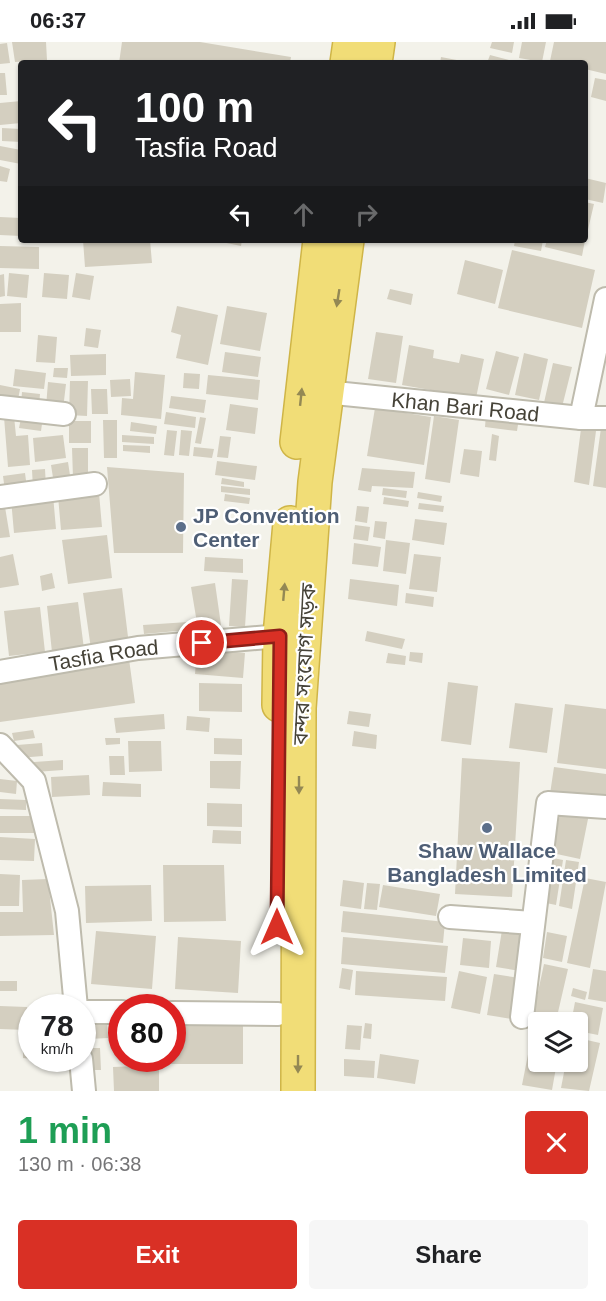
<!DOCTYPE html>
<html lang="en">
<head>
<meta charset="utf-8">
<style>
	:root { --surface:#fff; --page:#f6f6f6; --text:#202124; --muted:#757577; --accent:#d93025 }
	body { margin:0; font-family:Helvetica,"Noto Sans Bengali",sans-serif; background:var(--page); color:var(--text); height:100vh; display:flex; flex-direction:column; font-size:22px; white-space:nowrap }
	* { box-sizing:border-box; margin:0 }
	p { font-size:20px; color:var(--muted) }
	.icon { flex:none; width:33px; height:33px; fill:none; stroke:currentColor; stroke-width:2; stroke-linecap:round; stroke-linejoin:round }
	.map { position:relative; height:1049px; overflow:hidden }
	.panel { display:flex; flex-direction:column; background:var(--surface); flex:1 }
	.panel>* { flex:none }
	.hud { position:absolute; left:18px; top:18px; width:570px; height:183px; border-radius:6px; box-shadow:0 2px 4px #0004; background:#202124; color:#fff; overflow:hidden }
	.tools { position:absolute; left:528px; top:970px; display:grid; gap:12px }
	.tools a { display:grid; place-items:center; width:60px; height:60px; border-radius:6px; background:var(--surface); box-shadow:0 2px 4px #0004; font-size:30px }
	.speed { position:absolute; left:18px; top:952px; display:flex; gap:12px; font-size:30px; font-weight:700; text-align:center }
	.speed>* { display:grid; place-content:center; width:78px; height:78px; border-radius:50%; background:var(--surface); box-shadow:0 2px 4px #0004; line-height:1 }
	.speed small { font-size:15px; font-weight:400 }
	.speed .limit { border:9px solid #d22; background:#fff; color:#111 }
	.pin { position:absolute; display:grid; place-items:center; width:51px; height:51px; color:#fff; margin:-26px; border:3px solid #fff; border-radius:50%; box-shadow:0 2px 6px #0007 }
	.me { position:absolute; width:66px; margin:-33px; rotate:0deg; stroke-linejoin:round; filter:drop-shadow(0 0 4px #0008) }
	.turn { display:flex; align-items:center; gap:21px; height:126px; padding:0 18px; font-size:27px }
	.turn .icon { width:78px; height:78px; stroke-width:2.5 }
	.turn b { display:block; font-size:42px; line-height:51px }
	.lanes { display:flex; align-items:center; height:57px; padding:0 18px; background:#0003; justify-content:center; gap:30px; direction:ltr }
	.lanes .off { opacity:.35 }
	.round { display:grid; place-items:center; flex:none; width:63px; height:63px; border-radius:6px; background:var(--page) }
	.summary { display:flex; align-items:center; justify-content:space-between; height:102px; padding:0 18px }
	h1 { font-size:36px; font-weight:800; line-height:45px; color:#1e9e55 }
	.cta { display:flex; gap:12px; margin-top:auto; padding:12px 18px }
	.cta a { flex:1; height:69px; border-radius:6px; background:var(--accent); color:#fff; font-size:24px; font-weight:800; line-height:69px; text-align:center }
	.cta a+a { background:var(--page); color:var(--text) }
	.status { display:flex; justify-content:space-between; align-items:center; height:42px; padding:0 30px; background:var(--surface); direction:ltr }
	.status svg { height:16px; fill:currentColor }
	.map>svg:first-child { display:block }
	.building { fill:#d4cfc0 }
	.lines { fill:none; stroke-linecap:round; stroke-linejoin:round }
	.minor-casing { stroke:#bebbad; stroke-width:26 }
	.highway-casing { stroke:#cfb547; stroke-width:36 }
	.minor { stroke:#fff; stroke-width:22 }
	.highway { stroke:#f1dd77; stroke-width:33 }
	.oneway { fill:#938854 }
	.route-casing { stroke:#8d1f18; stroke-width:15 }
	.route { stroke:#d93025; stroke-width:10 }
	.service-dot { fill:#5c6f8a; stroke:#fff; stroke-width:2 }
	.labels { text-anchor:middle; dominant-baseline:central; stroke-width:4.5; stroke-linejoin:round; paint-order:stroke }
	.street-label { font-size:21px; fill:#464338; stroke:#fff }
	.service-label { font-size:21px; font-weight:bold; fill:#4e5e75; stroke:#fff; text-anchor:start }
</style>
</head>
<body>
<div class="status"><b>06:37</b><svg viewBox="0 0 49 12"><path d="M0 12V9h3v3zM5 12V6h3v6zM10 12V3h3v9zM15 12V0h3v12zM26 1h20v11H26zM47 4h2v5h-2z"/></svg></div>
<div class="map">
<svg width="606" height="1049" viewBox="0 0 606 1049">
	<rect width="100%" height="100%" fill="#f3f2ea"/>
	<path class="building" d="M12,0H46L47,18L15,20Z
		M122,0H200L291,15L290,21H119Z
		M492,0H514L512,11L490,6Z
		M522,0H546L542,20L519,16Z
		M554,0H606V32L585,27V21L550,19Z
		M7,1L10,21L0,22V2Z
		M490,13L509,18L508,21H487Z
		M441,15L467,20V21H440Z
		M0,31H5L7,53H0Z
		M595,36L606,38V59L591,55Z
		M21,59V81L0,83V61Z
		M2,86L21,87V100L2,99Z
		M0,104L21,108V122L0,118Z
		M0,124L10,127L7,140L0,139Z
		M585,136L606,141L603,161L585,157Z
		M585,160L594,162L586,196H585Z
		M0,175L21,176V194L0,193Z
		M83,198H150L152,221L85,225Z
		M212,198H242L241,204Z
		M515,198H543L541,209L514,204Z
		M547,198H585L582,214L545,205Z
		M0,204L39,205V227L0,226Z
		M512,208L595,228L582,286L498,266Z
		M465,218L503,228L495,262L457,252Z
		M9,231L29,233L27,256L7,254Z
		M44,231L69,233L67,257L42,255Z
		M76,231L94,234L90,258L72,255Z
		M4,232L5,254L0,255V233Z
		M390,247L413,252L411,263L387,257Z
		M21,261V290H0V262Z
		M177,264L218,273L208,323L176,316L181,293L171,290Z
		M227,264L267,271L260,309L220,302Z
		M86,286L101,288L98,306L84,304Z
		M376,290L403,294L396,341L368,337Z
		M38,293L57,295L55,321L36,320Z
		M409,303L434,308L433,316L459,321L461,312L484,317L476,356L402,343Z
		M496,309L519,315L509,353L486,347Z
		M225,310L261,315L258,335L222,330Z
		M524,311L548,317L539,358L515,353Z
		M106,312V333L71,334L70,313Z
		M553,321L572,325L561,369L543,365Z
		M54,326H68L67,336L53,335Z
		M15,327L46,331L44,347L13,344Z
		M135,330L165,333L161,377L121,373L122,356L133,357Z
		M184,331L200,332L199,347L183,346Z
		M208,333L260,338L258,358L206,352Z
		M130,337L131,354L111,355L110,338Z
		M70,339H88L87,374L69,373Z
		M48,340L66,342L63,367L46,365Z
		M0,343L20,347L17,363L0,359Z
		M91,347H107L108,372H92Z
		M22,350L40,352L39,364L21,362Z
		M171,354L206,358L204,371L169,366Z
		M230,362L258,366L255,392L226,388Z
		M375,366L431,375L424,423L367,414Z
		M166,370L196,375L195,386L164,382Z
		M22,371L43,375L41,389L19,386Z
		M486,372L519,376L517,389L485,385Z
		M14,374L16,394L28,393L30,423L8,425L4,375Z
		M434,374L459,378L450,441L425,437Z
		M200,375L206,376L201,402L195,401Z
		M103,378H117V416H104Z
		M69,379H91V401H69Z
		M131,380L157,384L156,392L130,389Z
		M601,386L606,387V446L593,444Z
		M581,387L596,389L589,443L574,440Z
		M167,388L177,389L174,414L164,413Z
		M181,388L192,389L189,414L179,413Z
		M492,392L499,394L496,419L489,418Z
		M63,393L66,416L35,420L33,396Z
		M122,393L154,395V402L122,400Z
		M220,394L231,395L228,416L217,415Z
		M123,403L150,404V411L123,409Z
		M194,405L214,407L212,416L193,414Z
		M72,406H88V436H73Z
		M464,407L482,409L479,435L460,432Z
		M217,419L257,424L255,438L215,433Z
		M68,420L71,440L54,442L51,423Z
		M107,425L184,431L183,511H114Z
		M362,426L415,430L413,446L372,444L371,450L358,448Z
		M45,427L46,445L33,446L32,428Z
		M25,431L27,446L5,449L3,434Z
		M222,436L244,440V445L221,442Z
		M221,444L250,447V453L221,450Z
		M383,446L407,449L406,456L382,453Z
		M418,450L442,454L441,460L417,456Z
		M99,451L102,485L61,488L58,454Z
		M225,452L250,456L249,462L224,459Z
		M53,453L56,487L14,491L11,457Z
		M384,455L409,459L408,465L383,462Z
		M4,459L10,495L0,496V460Z
		M419,461L444,464L443,470L418,467Z
		M357,464L369,465L367,481L355,479Z
		M415,477L447,481L444,503L412,498Z
		M375,479L387,480L385,497L373,495Z
		M355,483L370,485L368,499L353,497Z
		M107,493L112,536L68,542L62,498Z
		M386,498L410,501L406,532L383,529Z
		M354,501L381,505L378,525L352,522Z
		M13,512L19,543L0,546V515Z
		M414,512L441,515L437,550L409,547Z
		M205,515L243,517V531L204,529Z
		M52,531L55,546L42,549L40,534Z
		M232,537L248,538L245,585L229,584Z
		M350,537L399,543L397,564L348,557Z
		M215,541L221,583L198,587L191,545Z
		M122,546L129,603L91,607L83,551Z
		M406,551L434,555L433,565L405,561Z
		M78,560L84,607L52,610L47,564Z
		M40,565L45,610L9,614L4,569Z
		M188,580V588L144,592L143,583Z
		M367,589L405,597L402,607L365,599Z
		M197,607L245,611L243,636L195,632Z
		M410,610L423,611L422,621L409,619Z
		M388,611L406,614L405,623L386,621Z
		M129,617L135,661L0,680V635Z
		M448,640L478,644L471,703L441,699Z
		M199,641L242,642V670L199,669Z
		M515,661L553,666L547,711L509,706Z
		M565,662L606,667V727L557,721Z
		M349,669L371,672L369,685L347,682Z
		M164,672L165,687L116,691L114,676Z
		M187,674L210,676L209,690L186,688Z
		M33,688L35,696L14,699L12,691Z
		M354,689L377,693L376,707L352,704Z
		M105,696H120V702L106,703Z
		M214,696L242,697V713L214,712Z
		M128,699H161L162,729L129,730Z
		M42,701L43,714L18,716L17,703Z
		M109,714H124L125,733H110Z
		M462,716L520,720L512,855L455,852Z
		M63,718V728L35,730L34,720Z
		M210,719H241L240,747L210,746Z
		M554,725L606,732V760L550,752Z
		M89,733L90,753L52,755L51,735Z
		M0,737L17,739L16,752L0,750Z
		M103,740L141,742V755L102,754Z
		M0,757L26,758V768L0,767Z
		M207,761L242,762V785L207,784Z
		M561,767L589,772L580,817L552,811Z
		M0,774H37V791H0Z
		M213,788L241,789V802L212,801Z
		M0,795L35,797L34,819L0,818Z
		M553,816L563,818L556,863L546,861Z
		M566,818L579,820L572,867L559,864Z
		M163,823H224L226,879L164,880Z
		M0,832L20,833L19,864H0Z
		M585,836L606,840L590,926L567,921Z
		M48,837L54,893L0,894V870H23L22,838Z
		M343,838L364,841L361,867L340,864Z
		M367,841L380,842L377,868L364,867Z
		M151,843L152,879L86,881L85,844Z
		M383,843L440,852L436,874L379,865Z
		M343,869L445,880L443,901L341,890Z
		M502,888L537,893L532,931L496,925Z
		M96,889L156,894L152,947L91,942Z
		M547,890L567,894L562,920L543,916Z
		M178,895L241,899L238,951L175,947Z
		M343,895L448,904L445,931L341,922Z
		M463,896L491,899L489,926L460,923Z
		M544,922L568,927L556,979L533,973Z
		M342,926L353,928L350,948L339,946Z
		M593,927L606,929V960L588,957Z
		M356,929L447,935L445,959L355,953Z
		M459,929L487,935L480,972L451,966Z
		M494,932L532,938L525,979L487,973Z
		M0,939H17V949H0Z
		M573,946L587,950L585,958L571,954Z
		M575,960L603,966L598,993L578,989V981H571Z
		M31,963H66V966H31Z
		M0,964L27,965V988L0,987Z
		M172,977H243V1022H168V1017H172Z
		M107,979L108,996L89,997L88,980Z
		M365,981L372,982L371,997L363,996Z
		M347,983L362,984L360,1008L345,1007Z
		M533,987L538,988V1020H557L552,1048L522,1043Z
		M23,996H32V1017L23,1016Z
		M578,996L600,1001L589,1049L561,1046L566,1020H578Z
		M85,1006H100L101,1028H86Z
		M380,1012L419,1018L415,1042L377,1036Z
		M344,1017L375,1019L374,1036L344,1034Z
		M159,1023V1049H114L113,1025Z"/>
	<g class="lines">
		<g class="minor-casing">
			<g id="minor">
				<path id="s1" d="M325,350L581,376H606"/>
				<path d="M0,365L64,372"/>
				<path d="M581,376L606,257"/>
				<path d="M0,455L95,442"/>
				<path id="s2" d="M0,630L138,606L280,594"/>
				<path d="M0,703L34,739L67,869L76,966"/>
				<path d="M450,875L533,881"/>
				<path d="M82,970H122"/>
				<path d="M172,971L278,972"/>
				<path d="M522,975L548,761L606,765"/>
				<path d="M81,1017L84,1049"/>
			</g>
		</g>
		<g class="highway-casing">
			<path id="highway" d="M347,21L350,0
				M375,21L378,0
				M297,400L320,198
				M279,663L280,594L290,481
				M298,1049L299,666L315,440L347,198"/>
		</g>
		<use href="#minor" class="minor"/>
		<use href="#highway" class="highway"/>
	</g>
	<defs><path id="oneway-solid" d="M-6-.8H1V-3.2L6.5 0L1 3.2V.8H-6Z" transform="scale(1.5)"/></defs>
	<g class="oneway">
		<use href="#oneway-solid" transform="translate(338 256) rotate(99)"/>
		<use href="#oneway-solid" transform="translate(301 355) rotate(-84)"/>
		<use href="#oneway-solid" transform="translate(284 550) rotate(-85)"/>
		<use href="#oneway-solid" transform="translate(299 743) rotate(90)"/>
		<use href="#oneway-solid" transform="translate(298 1022) rotate(90)"/>
	</g>
	<g class="lines">
		<g class="route-casing">
			<path id="route" d="M202,601L280,594L277,885"/>
		</g>
		<use href="#route" class="route"/>
	</g>
	<g class="service-dot">
		<circle cx="181" cy="485" r="6"/>
		<circle cx="487" cy="786" r="6"/>
	</g>
	<g class="labels">
		<g class="street-label">
			<text stroke="none"><textPath href="#s1" startOffset="141">Khan Bari Road</textPath></text>
			<text stroke="none"><textPath href="#s2" startOffset="105">Tasfia Road</textPath></text>
			<text transform="translate(304 622) rotate(-87)">বন্দর সংযোগ সড়ক</text>
		</g>
		<g class="service-label">
			<text x="193" y="473">JP Convention<tspan x="193" dy="24">Center</tspan></text>
			<text x="487" y="808" text-anchor="middle">Shaw Wallace<tspan x="487" dy="24">Bangladesh Limited</tspan></text>
		</g>
	</g>
</svg>
<div class="tools">
<a><svg class="icon" aria-label="layers" viewBox="0 0 24 24"><path d="M12 4l9 5-9 5-9-5zM3 14l9 5 9-5"/></svg></a>
</div>
<div class="speed"><div>78<small>km/h</small></div><div class="limit">80</div></div>
<div class="pin" style="left:202px;top:601px;background:#d93025"><svg class="icon" aria-label="arrive" viewBox="0 0 24 24"><path d="M6 21V4h12l-3 4 3 4H6"/></svg></div>
<svg class="me" style="left:277px;top:885px" viewBox="-20 -20 40 40"><path d="M0-17L14 15 0 8-14 15z" fill="#d93025" stroke="#fff" stroke-width="4"/></svg>
<div class="hud">
<div class="turn"><svg class="icon" aria-label="left" viewBox="0 0 24 24"><path d="M17 20v-9H6M10 6l-5 5 5 5"/></svg><div><b>100 m</b>Tasfia Road</div></div>
<div class="lanes"><svg class="icon" aria-label="left" viewBox="0 0 24 24"><path d="M17 20v-9H6M10 6l-5 5 5 5"/></svg><svg class="icon off" aria-label="ahead" viewBox="0 0 24 24"><path d="M12 20V5M6 11l6-6 6 6"/></svg><svg class="icon off" aria-label="right" viewBox="0 0 24 24"><path d="M7 20v-9h11M14 6l5 5-5 5"/></svg></div>
</div>
</div>
<section class="panel">
<div class="summary"><div><h1>1 min</h1><p>130 m · 06:38</p></div><a class="round" style="background:#d93025;color:#fff"><svg class="icon" aria-label="close" viewBox="0 0 24 24"><path d="M6 6l12 12M18 6L6 18"/></svg></a></div>
<div class="cta"><a>Exit</a><a>Share</a></div>
</section>
</body>
</html>
